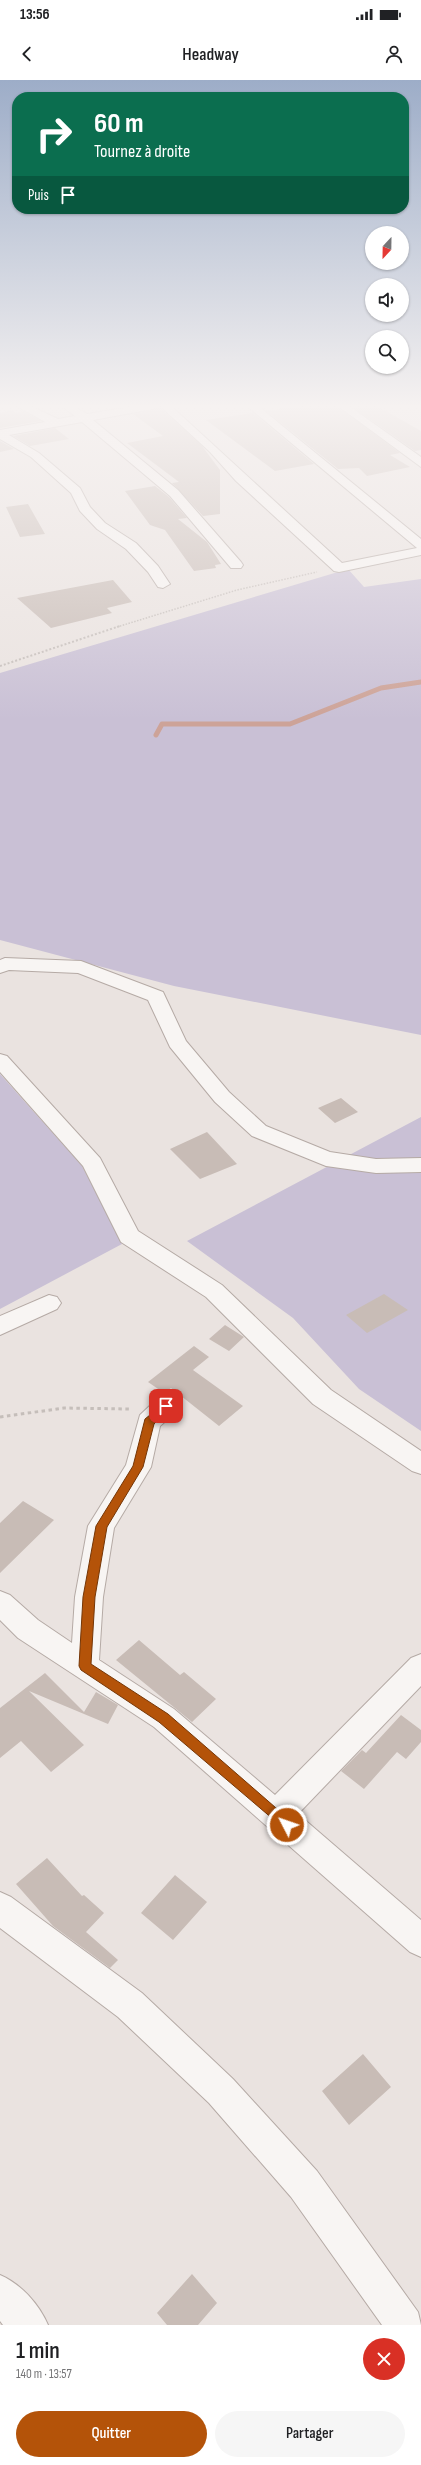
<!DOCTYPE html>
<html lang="fr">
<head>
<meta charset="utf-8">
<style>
	:root { --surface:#fff; --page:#f6f6f6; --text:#202124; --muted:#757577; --accent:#b45309 }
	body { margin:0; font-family:"Sofia Sans Condensed",sans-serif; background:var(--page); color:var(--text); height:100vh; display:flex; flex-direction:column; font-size:15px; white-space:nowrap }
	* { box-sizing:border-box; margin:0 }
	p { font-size:13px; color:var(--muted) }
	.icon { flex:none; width:22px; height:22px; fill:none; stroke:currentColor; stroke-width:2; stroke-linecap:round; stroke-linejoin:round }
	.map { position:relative; height:2245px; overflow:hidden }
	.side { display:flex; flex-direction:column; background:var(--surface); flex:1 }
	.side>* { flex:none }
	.banner { position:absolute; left:12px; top:12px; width:397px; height:122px; border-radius:16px; box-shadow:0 1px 3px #0004; background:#0b6e4f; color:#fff; overflow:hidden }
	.needle { width:26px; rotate:202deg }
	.controls { position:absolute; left:365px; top:146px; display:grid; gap:8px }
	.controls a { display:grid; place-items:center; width:44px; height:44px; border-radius:50%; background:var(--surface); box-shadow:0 1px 3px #0004; font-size:20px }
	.pin { position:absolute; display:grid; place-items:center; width:34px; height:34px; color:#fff; margin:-17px; border-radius:8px; box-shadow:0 2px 6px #0006 }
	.me { position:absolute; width:44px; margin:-22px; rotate:311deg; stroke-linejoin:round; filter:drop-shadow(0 0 3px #0008) }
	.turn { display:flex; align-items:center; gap:14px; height:84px; padding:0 16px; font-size:18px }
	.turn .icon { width:52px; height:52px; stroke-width:2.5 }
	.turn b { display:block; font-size:28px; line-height:34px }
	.then { display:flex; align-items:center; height:38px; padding:0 16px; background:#0003; gap:8px; font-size:15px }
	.round { display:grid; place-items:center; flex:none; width:42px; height:42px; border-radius:21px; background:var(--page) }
	.headline { display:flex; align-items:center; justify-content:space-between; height:68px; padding:0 16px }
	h1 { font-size:24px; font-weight:600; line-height:30px }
	.primary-button { display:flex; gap:8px; margin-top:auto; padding:8px 16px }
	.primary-button a { flex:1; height:46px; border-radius:24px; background:var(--accent); color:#fff; font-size:16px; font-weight:600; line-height:46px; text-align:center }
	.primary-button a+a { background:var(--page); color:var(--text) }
	.status { display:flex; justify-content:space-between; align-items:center; height:28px; padding:0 20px; background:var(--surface); direction:ltr }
	.status svg { height:11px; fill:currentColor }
	header { display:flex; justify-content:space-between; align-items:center; height:52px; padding:0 16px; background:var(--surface); font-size:18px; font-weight:600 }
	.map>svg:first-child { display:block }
	.green { fill:#c9c0d5 }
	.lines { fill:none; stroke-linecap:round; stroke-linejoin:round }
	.stream { stroke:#cda398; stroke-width:5 }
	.building { fill:#c8bcb6 }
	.minor-casing { stroke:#b5aaa5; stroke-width:2 }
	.path-far2 { stroke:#c5beba; stroke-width:1.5; stroke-dasharray:1.5 1.5; stroke-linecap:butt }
	.path-far1 { stroke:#c5beba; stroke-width:2; stroke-dasharray:2 2; stroke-linecap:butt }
	.path { stroke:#c5beba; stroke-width:3; stroke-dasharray:3.5 3.5; stroke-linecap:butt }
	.minor { fill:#f8f5f3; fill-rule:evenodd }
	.route { fill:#b45309; stroke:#753606 }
</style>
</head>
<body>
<div class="status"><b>13:56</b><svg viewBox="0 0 49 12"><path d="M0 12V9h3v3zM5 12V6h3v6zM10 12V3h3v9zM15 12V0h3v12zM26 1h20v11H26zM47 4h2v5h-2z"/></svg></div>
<header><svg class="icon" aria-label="back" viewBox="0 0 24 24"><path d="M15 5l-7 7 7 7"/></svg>Headway<svg class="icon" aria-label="person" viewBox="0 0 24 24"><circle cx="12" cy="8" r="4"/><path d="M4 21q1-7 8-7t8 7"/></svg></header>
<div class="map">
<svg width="421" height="2245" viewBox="0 0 421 2245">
	<rect width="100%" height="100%" fill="#eae3e0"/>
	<path class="green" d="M348,489L364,507L421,499V955L174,906L0,860V593Z
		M0,994L82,1086L122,1164L0,1229Z
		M421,1037V1351L359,1309L293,1238L187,1161Z"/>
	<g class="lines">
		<path class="stream" d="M156,655L162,644H290L381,608L421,602"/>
	</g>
	<path class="building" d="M300,326H337L400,373L390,375L410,387L367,396L359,388L338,389L266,331Z
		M351,326H377L421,351V370L415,371Z
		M159,327L202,366L220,390V434L203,436L172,403L179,402L127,363L163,356L133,334L153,330Z
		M13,330L16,333L24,331L41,341L0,348V333Z
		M253,333L314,384L275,391L206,340Z
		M55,348L69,359L30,366L13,356Z
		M0,361L14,369L0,372Z
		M155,406L169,417L187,438L178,439L207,462L221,484L215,485L216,488L194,491L165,450L150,445L125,411Z
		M28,424L45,454L20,457L6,427Z
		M113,500L132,522L107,528L112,533L51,548L17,518Z
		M341,1018L358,1032L335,1043L318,1028Z
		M207,1052L237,1084L200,1099L170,1069Z
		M384,1214L408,1230L367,1253L346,1235Z
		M225,1245L244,1257L229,1271L209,1259Z
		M194,1266L209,1277L193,1290L243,1326L219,1346L171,1308L164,1313L148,1302Z
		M23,1421L54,1440L0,1493V1443Z
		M139,1560L180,1595L184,1592L216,1619L192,1642L116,1580Z
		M45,1593L84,1632L96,1612L118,1625L108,1644L29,1611L84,1665L51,1692L21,1661L0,1678V1628Z
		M401,1635L421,1650V1662L406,1679L397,1672L364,1709L341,1691L362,1670L366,1673Z
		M47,1778L82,1816L84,1815L104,1833L86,1852L118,1880L110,1888L53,1846L16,1804Z
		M175,1795L207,1822L173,1860L141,1833Z
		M363,1974L391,2007L349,2045L322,2011Z
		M192,2194L217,2223L198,2245H167L157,2233Z"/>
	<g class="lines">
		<g class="minor-casing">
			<path id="minor" d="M17,326H30L58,339L75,336L61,326H73L87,334L137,326H158L153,329L93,340L178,410L241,482L243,485L241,488H231L170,416L82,342L9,355L39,373L80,408L90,427L105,443L136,463L158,486L170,504L163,508L158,507L148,492L126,469L97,449L80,431L71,413L31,377L0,359V350L45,342Z
				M160,326H171L342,483L417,468L247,326H258L421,459V475L339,492L334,491L236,401L210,372Z
				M338,326H349L421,377V387Z
				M5,878L81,881L163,912L186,961L229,1012L266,1046L330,1072L376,1079L421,1078V1092L376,1093L326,1086L252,1056L215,1022L170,967L148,920L78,893L9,890L0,893V880Z
				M0,974L7,976L100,1078L138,1151L222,1205L331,1310L421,1371V1394L412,1391L313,1324L206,1217L121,1162L83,1086L0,992Z
				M49,1215L57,1217L61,1223L57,1229L0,1255V1236Z
				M166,1316L175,1319L178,1326L175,1333L160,1346L151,1387L114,1448L103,1517L99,1580L174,1629L275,1715L411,1578L421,1574V1606L298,1734L421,1840V1877L410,1872L154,1647L18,1558L0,1540V1511L10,1515L38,1540L72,1563L75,1517L88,1446L126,1385L140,1335L157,1319Z
				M0,1812L11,1817L142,1913L233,1999L317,2091L418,2232L421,2245H382L291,2117L209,2023L118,1937L0,1848Z
				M0,2195C21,2204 39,2224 48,2245H3L0,2241Z"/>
		</g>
		<path class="path-far2" d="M117,547L237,510L317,492"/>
		<path class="path-far1" d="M0,586L120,546"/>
		<path class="path" d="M0,1337L64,1328L130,1329"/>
		<use href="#minor" class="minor"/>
	</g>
	<linearGradient id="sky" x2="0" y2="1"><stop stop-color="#9dadc8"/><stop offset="0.51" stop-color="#f6f2f1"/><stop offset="1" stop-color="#f6f2f1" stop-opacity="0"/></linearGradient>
	<rect width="421" height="640" fill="url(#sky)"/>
	<path class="route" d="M166,1322L171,1326L154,1344L143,1387L107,1447L95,1517L91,1584L168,1634L291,1741L293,1745L291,1749L287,1751L159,1642L81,1590L79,1586L83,1517L96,1446L133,1386L145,1339Z"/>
</svg>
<div class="controls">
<a><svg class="needle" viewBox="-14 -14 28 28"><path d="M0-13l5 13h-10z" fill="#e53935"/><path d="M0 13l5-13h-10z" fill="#757577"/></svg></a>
<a><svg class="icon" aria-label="sound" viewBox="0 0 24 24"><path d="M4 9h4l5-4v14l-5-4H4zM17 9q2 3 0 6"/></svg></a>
<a><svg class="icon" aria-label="search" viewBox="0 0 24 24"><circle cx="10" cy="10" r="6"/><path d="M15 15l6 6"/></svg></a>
</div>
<div class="pin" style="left:166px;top:1326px;background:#d93025"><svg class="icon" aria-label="arrive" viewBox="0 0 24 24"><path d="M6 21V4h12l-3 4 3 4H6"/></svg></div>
<svg class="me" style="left:287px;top:1745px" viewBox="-20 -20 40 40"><circle r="17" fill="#b45309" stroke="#fff" stroke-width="3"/><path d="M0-11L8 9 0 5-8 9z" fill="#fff"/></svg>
<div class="banner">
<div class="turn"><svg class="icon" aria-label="right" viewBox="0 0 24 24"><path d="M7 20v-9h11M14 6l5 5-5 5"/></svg><div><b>60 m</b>Tournez à droite</div></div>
<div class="then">Puis<svg class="icon" aria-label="arrive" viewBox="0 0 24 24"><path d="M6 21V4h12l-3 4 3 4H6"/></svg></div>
</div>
</div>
<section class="side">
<div class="headline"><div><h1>1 min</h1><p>140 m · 13:57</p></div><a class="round" style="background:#d93025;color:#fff"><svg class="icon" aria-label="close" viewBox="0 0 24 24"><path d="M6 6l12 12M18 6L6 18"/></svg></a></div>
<div class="primary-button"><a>Quitter</a><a>Partager</a></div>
</section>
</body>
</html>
